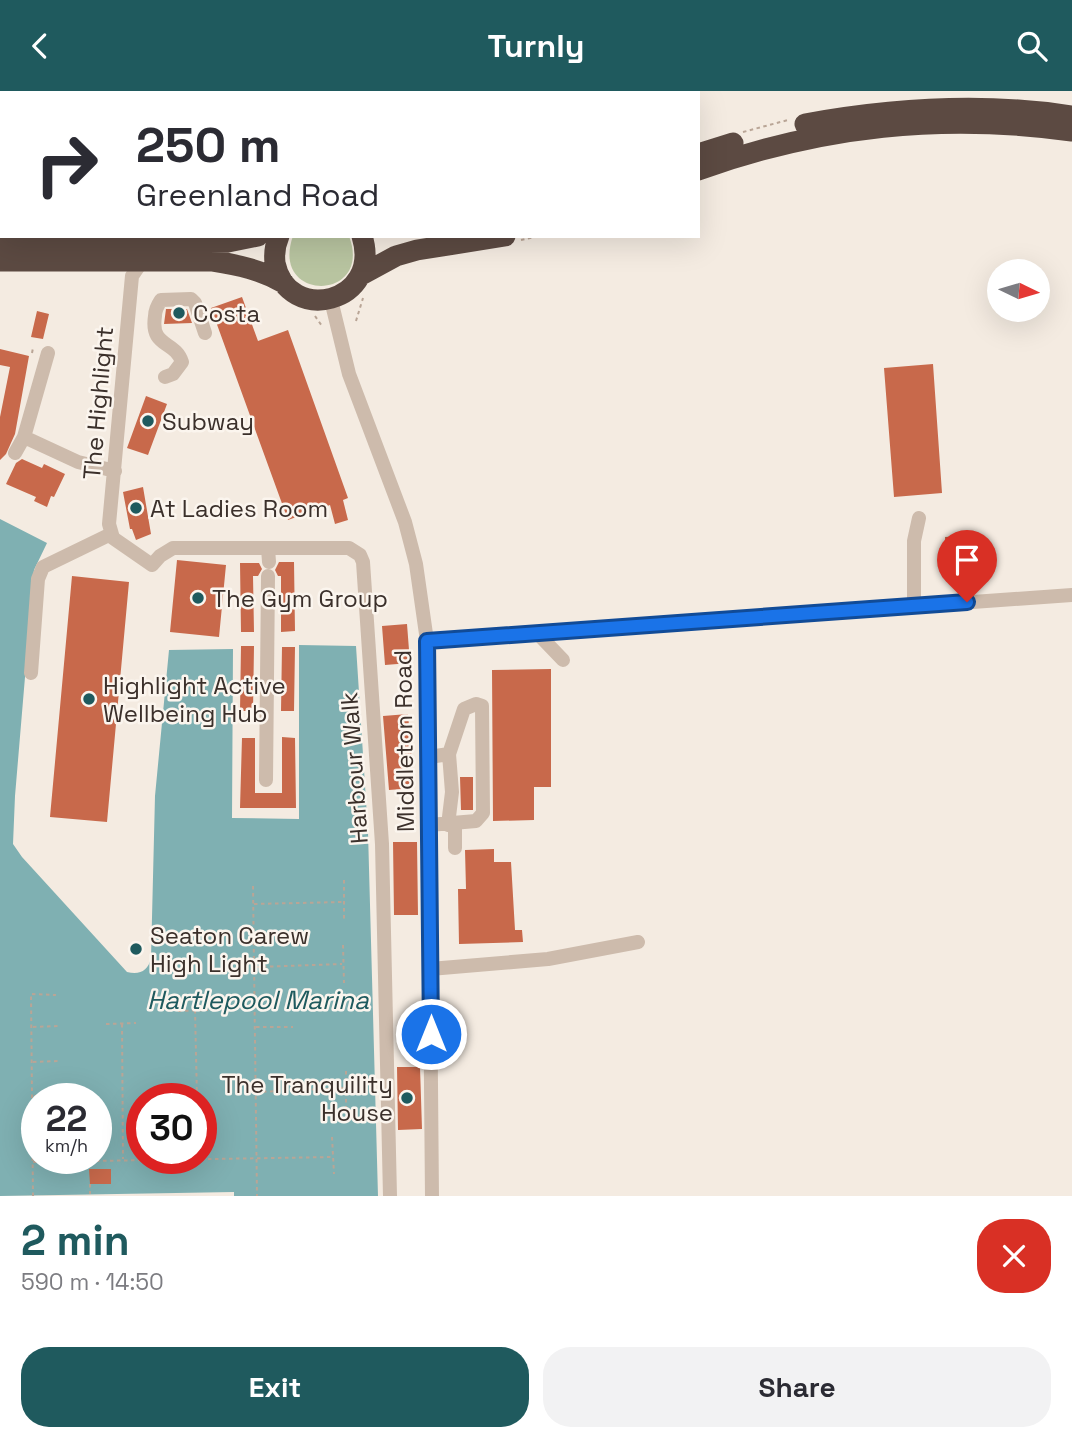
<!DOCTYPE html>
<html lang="en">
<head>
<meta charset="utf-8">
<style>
	:root { --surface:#fff; --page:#f2f2f3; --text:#2b2b33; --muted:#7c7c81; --accent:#1f5a5e }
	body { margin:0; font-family:"Space Grotesk",sans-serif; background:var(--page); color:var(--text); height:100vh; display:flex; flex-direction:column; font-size:26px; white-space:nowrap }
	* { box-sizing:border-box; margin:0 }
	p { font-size:23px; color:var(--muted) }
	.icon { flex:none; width:38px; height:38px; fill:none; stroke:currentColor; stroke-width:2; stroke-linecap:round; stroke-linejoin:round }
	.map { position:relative; height:1105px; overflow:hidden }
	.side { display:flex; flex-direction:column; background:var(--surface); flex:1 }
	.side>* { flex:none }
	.hud { position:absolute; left:0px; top:0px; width:700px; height:147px; box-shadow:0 7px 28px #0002; background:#fff; color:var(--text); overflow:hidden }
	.needle { width:46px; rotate:95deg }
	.controls { position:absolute; left:987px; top:168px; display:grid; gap:14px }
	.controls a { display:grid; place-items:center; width:63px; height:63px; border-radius:50%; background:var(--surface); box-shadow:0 7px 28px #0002; font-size:35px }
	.speed { position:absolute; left:21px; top:992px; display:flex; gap:14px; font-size:35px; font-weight:700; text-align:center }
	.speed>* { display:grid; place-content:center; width:91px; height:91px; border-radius:50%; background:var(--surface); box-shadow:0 7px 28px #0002; line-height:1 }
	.speed small { font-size:18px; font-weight:400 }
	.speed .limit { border:10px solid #d22; background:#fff; color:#111 }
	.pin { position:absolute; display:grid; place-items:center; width:60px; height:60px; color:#fff; margin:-72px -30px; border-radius:50% 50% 50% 0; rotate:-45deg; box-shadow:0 0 7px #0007 }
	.pin .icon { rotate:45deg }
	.me { position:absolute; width:77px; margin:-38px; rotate:0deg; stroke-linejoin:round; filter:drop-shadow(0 0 5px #0008) }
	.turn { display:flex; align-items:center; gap:24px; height:147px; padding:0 21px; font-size:32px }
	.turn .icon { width:91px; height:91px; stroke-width:2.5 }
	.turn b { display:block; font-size:49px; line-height:60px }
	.round { display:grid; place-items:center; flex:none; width:74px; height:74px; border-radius:28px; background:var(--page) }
	.summary { display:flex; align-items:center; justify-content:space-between; height:119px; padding:0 21px }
	h1 { font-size:42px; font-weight:700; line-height:52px; color:var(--accent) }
	.action { display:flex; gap:14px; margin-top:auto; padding:14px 21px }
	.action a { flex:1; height:80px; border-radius:28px; background:var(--accent); color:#fff; font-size:28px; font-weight:700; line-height:80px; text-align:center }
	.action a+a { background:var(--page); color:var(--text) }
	header { display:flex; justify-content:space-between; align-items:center; height:91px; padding:0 21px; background:var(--accent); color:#fff; font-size:32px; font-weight:700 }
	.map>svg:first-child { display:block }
	.green { fill:#b8c4a0 }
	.water { fill:#7fb0b2; fill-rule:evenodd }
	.building { fill:#c8694b }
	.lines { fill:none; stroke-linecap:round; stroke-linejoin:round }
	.path { stroke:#b9a596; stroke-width:2; stroke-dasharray:3.5 3.5; stroke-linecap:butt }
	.minor { stroke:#cdbbac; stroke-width:14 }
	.major { stroke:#7d675c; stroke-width:18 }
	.highway { stroke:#5c4a42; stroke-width:21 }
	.route-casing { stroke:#114b97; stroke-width:18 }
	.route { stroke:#1a73e8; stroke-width:12 }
	.poi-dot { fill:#1f5a5e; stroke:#fbf5ee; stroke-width:2.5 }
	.labels { text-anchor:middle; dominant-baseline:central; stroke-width:5; stroke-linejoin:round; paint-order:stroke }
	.poi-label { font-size:24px; fill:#3b302b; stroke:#fbf5ee; text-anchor:start }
	.street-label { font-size:24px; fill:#3b302b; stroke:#fbf5ee }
	.water-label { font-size:26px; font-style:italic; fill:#1f5a5e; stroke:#fbf5ee }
</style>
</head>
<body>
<header><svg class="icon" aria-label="back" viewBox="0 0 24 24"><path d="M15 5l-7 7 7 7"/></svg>Turnly<svg class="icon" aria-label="search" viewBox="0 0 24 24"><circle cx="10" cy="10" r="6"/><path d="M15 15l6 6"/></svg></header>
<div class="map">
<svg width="1072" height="1105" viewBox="0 0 1072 1105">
	<rect width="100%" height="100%" fill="#f4ebe1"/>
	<path class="green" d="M293,145H349C374,211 269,212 293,145Z"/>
	<path class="water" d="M0,428L47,452L34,479L15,705L13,753L22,766L127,881C140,884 148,880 151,867L155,705L169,559L233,558L232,727L299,728V554L356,555L368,741L378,1105H234V1101L0,1105ZM37,1008H96V1068H37ZM142,1008H201V1068H142Z"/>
	<path class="building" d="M242,206L258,250L288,239L348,407L343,409L348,429L335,433L330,414L288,429L211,217Z
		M187,218L192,232L164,233L166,218Z
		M37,220L49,223L43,248L31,246Z
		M0,258L29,265L15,343L6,363L0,369V326L10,276L0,274Z
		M933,273L942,402L894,406L884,277Z
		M146,305L167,313L148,364L127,357Z
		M22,368L42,377L44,373L65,383L54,406L51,405L47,416L34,410L36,406L6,393L16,372Z
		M143,396L151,443L136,449L132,438H130L123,401Z
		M959,445L960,460L946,461L945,446Z
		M177,469L226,474L219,546L170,541Z
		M279,471H294L295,540L281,541V485H278L275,479Z
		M240,472H259L262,478L258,485H253L254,541H241Z
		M72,485L129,491L107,731L50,726Z
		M407,533L410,572L385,574L382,535Z
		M241,555H254L253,620H240Z
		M282,556H295L294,620H281Z
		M551,578V696H534V729L493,730L492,579Z
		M408,623L414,697L389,699L383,625Z
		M282,646L295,647L296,717H240L242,647H255V702H282Z
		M460,686H473V719H461Z
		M393,751H417L418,824H394Z
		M494,758V771H511L515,839H522L523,851L459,853L458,798H466L465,759Z
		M397,976H420L422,1038L398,1039Z
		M89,1078H111V1093H90Z"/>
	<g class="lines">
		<path class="path" d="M743,41L788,29
			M521,149L540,145
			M315,225L322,235
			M356,230L363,207
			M32,262L33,257
			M344,789V829
			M253,795L257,1105
			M254,813L343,811
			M343,854L344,892
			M256,876L342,873
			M195,919L197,1008
			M178,920L208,919
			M106,933L136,932
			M122,933L123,1068
			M33,936L60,935
			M256,936H293
			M33,971L59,970
			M346,980V1017
			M256,1001L346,997
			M34,1005L61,1004
			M332,1046L334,1083
			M33,1071L333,1066
			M90,1093V1103
			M33,1105L31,903L56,904"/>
		<path class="minor" d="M507,0V2
			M0,74L2,73
			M0,120H2
			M143,169L132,185L109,433L113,447L152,474L160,465L173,457H349L360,464L363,471L382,753L390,1105
			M331,209L349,283L405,431L416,473L427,550L432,1105
			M48,262L24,346L78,371L115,380
			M165,286L173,283L182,271C175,249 150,257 155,225C155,219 157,215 161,209L191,208L195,212L205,242
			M15,362L24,346
			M268,457L269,471
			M914,515V450L919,427
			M539,544L563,569
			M427,550L1072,504
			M31,582L38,488L43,476L111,443
			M429,666L449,663L464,618L476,613L482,615L483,722L476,730L429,734
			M266,689L268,485
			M455,733V757
			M448,734L452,701L449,663
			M430,878L548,868L638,851"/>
		<path class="major" d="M282,0V2"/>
		<path class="highway" d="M805,33C893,17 982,11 1072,25
			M698,63L733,52
			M698,79C822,35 942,22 1072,40
			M279,145C275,154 274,163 275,172C288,235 383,212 362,145
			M0,154L228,151L258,145
			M0,170H213C239,174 261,179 284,192
			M361,184L396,165L417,159L505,145"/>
	</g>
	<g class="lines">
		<g class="route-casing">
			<path id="route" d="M431,943L427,550L967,511"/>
		</g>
		<use href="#route" class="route"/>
	</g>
	<g class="poi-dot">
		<circle cx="179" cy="222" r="7"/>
		<circle cx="148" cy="330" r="7"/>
		<circle cx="136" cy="417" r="7"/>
		<circle cx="198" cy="507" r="7"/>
		<circle cx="89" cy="608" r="7"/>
		<circle cx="136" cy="858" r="7"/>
		<circle cx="407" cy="1007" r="7"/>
	</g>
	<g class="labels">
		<g class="poi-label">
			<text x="193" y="222">Costa</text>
			<text x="162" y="330">Subway</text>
			<text x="150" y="417">At Ladies Room</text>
			<text x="212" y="507">The Gym Group</text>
			<text x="103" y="594">Highlight Active<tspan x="103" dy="28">Wellbeing Hub</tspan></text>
			<text x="150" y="844">Seaton Carew<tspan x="150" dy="28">High Light</tspan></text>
			<text x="393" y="993" text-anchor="end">The Tranquility<tspan x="393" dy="28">House</tspan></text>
		</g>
		<g class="street-label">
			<text transform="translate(98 312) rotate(-85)">The Highlight</text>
			<text transform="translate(404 650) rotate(-91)">Middleton Road</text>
			<text transform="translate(354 677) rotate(-94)">Harbour Walk</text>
		</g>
		<g class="water-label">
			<text x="258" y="909">Hartlepool Marina</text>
		</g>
	</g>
</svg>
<div class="controls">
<a><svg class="needle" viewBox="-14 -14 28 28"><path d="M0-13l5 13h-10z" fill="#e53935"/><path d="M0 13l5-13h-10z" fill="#7c7c81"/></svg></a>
</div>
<div class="speed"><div>22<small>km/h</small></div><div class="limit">30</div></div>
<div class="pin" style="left:967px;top:511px;background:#d93025"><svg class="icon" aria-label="arrive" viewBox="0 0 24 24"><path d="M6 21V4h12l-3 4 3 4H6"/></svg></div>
<svg class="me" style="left:431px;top:943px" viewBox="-20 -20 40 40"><circle r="17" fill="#1a73e8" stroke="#fff" stroke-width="3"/><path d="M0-11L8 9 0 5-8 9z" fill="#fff"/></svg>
<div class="hud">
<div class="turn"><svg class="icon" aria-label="right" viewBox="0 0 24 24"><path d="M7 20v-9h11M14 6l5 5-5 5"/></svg><div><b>250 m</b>Greenland Road</div></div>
</div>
</div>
<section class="side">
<div class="summary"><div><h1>2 min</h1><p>590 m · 14:50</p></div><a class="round" style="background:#d93025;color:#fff"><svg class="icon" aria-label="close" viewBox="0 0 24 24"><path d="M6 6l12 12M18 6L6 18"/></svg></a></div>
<div class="action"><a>Exit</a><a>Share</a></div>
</section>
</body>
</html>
